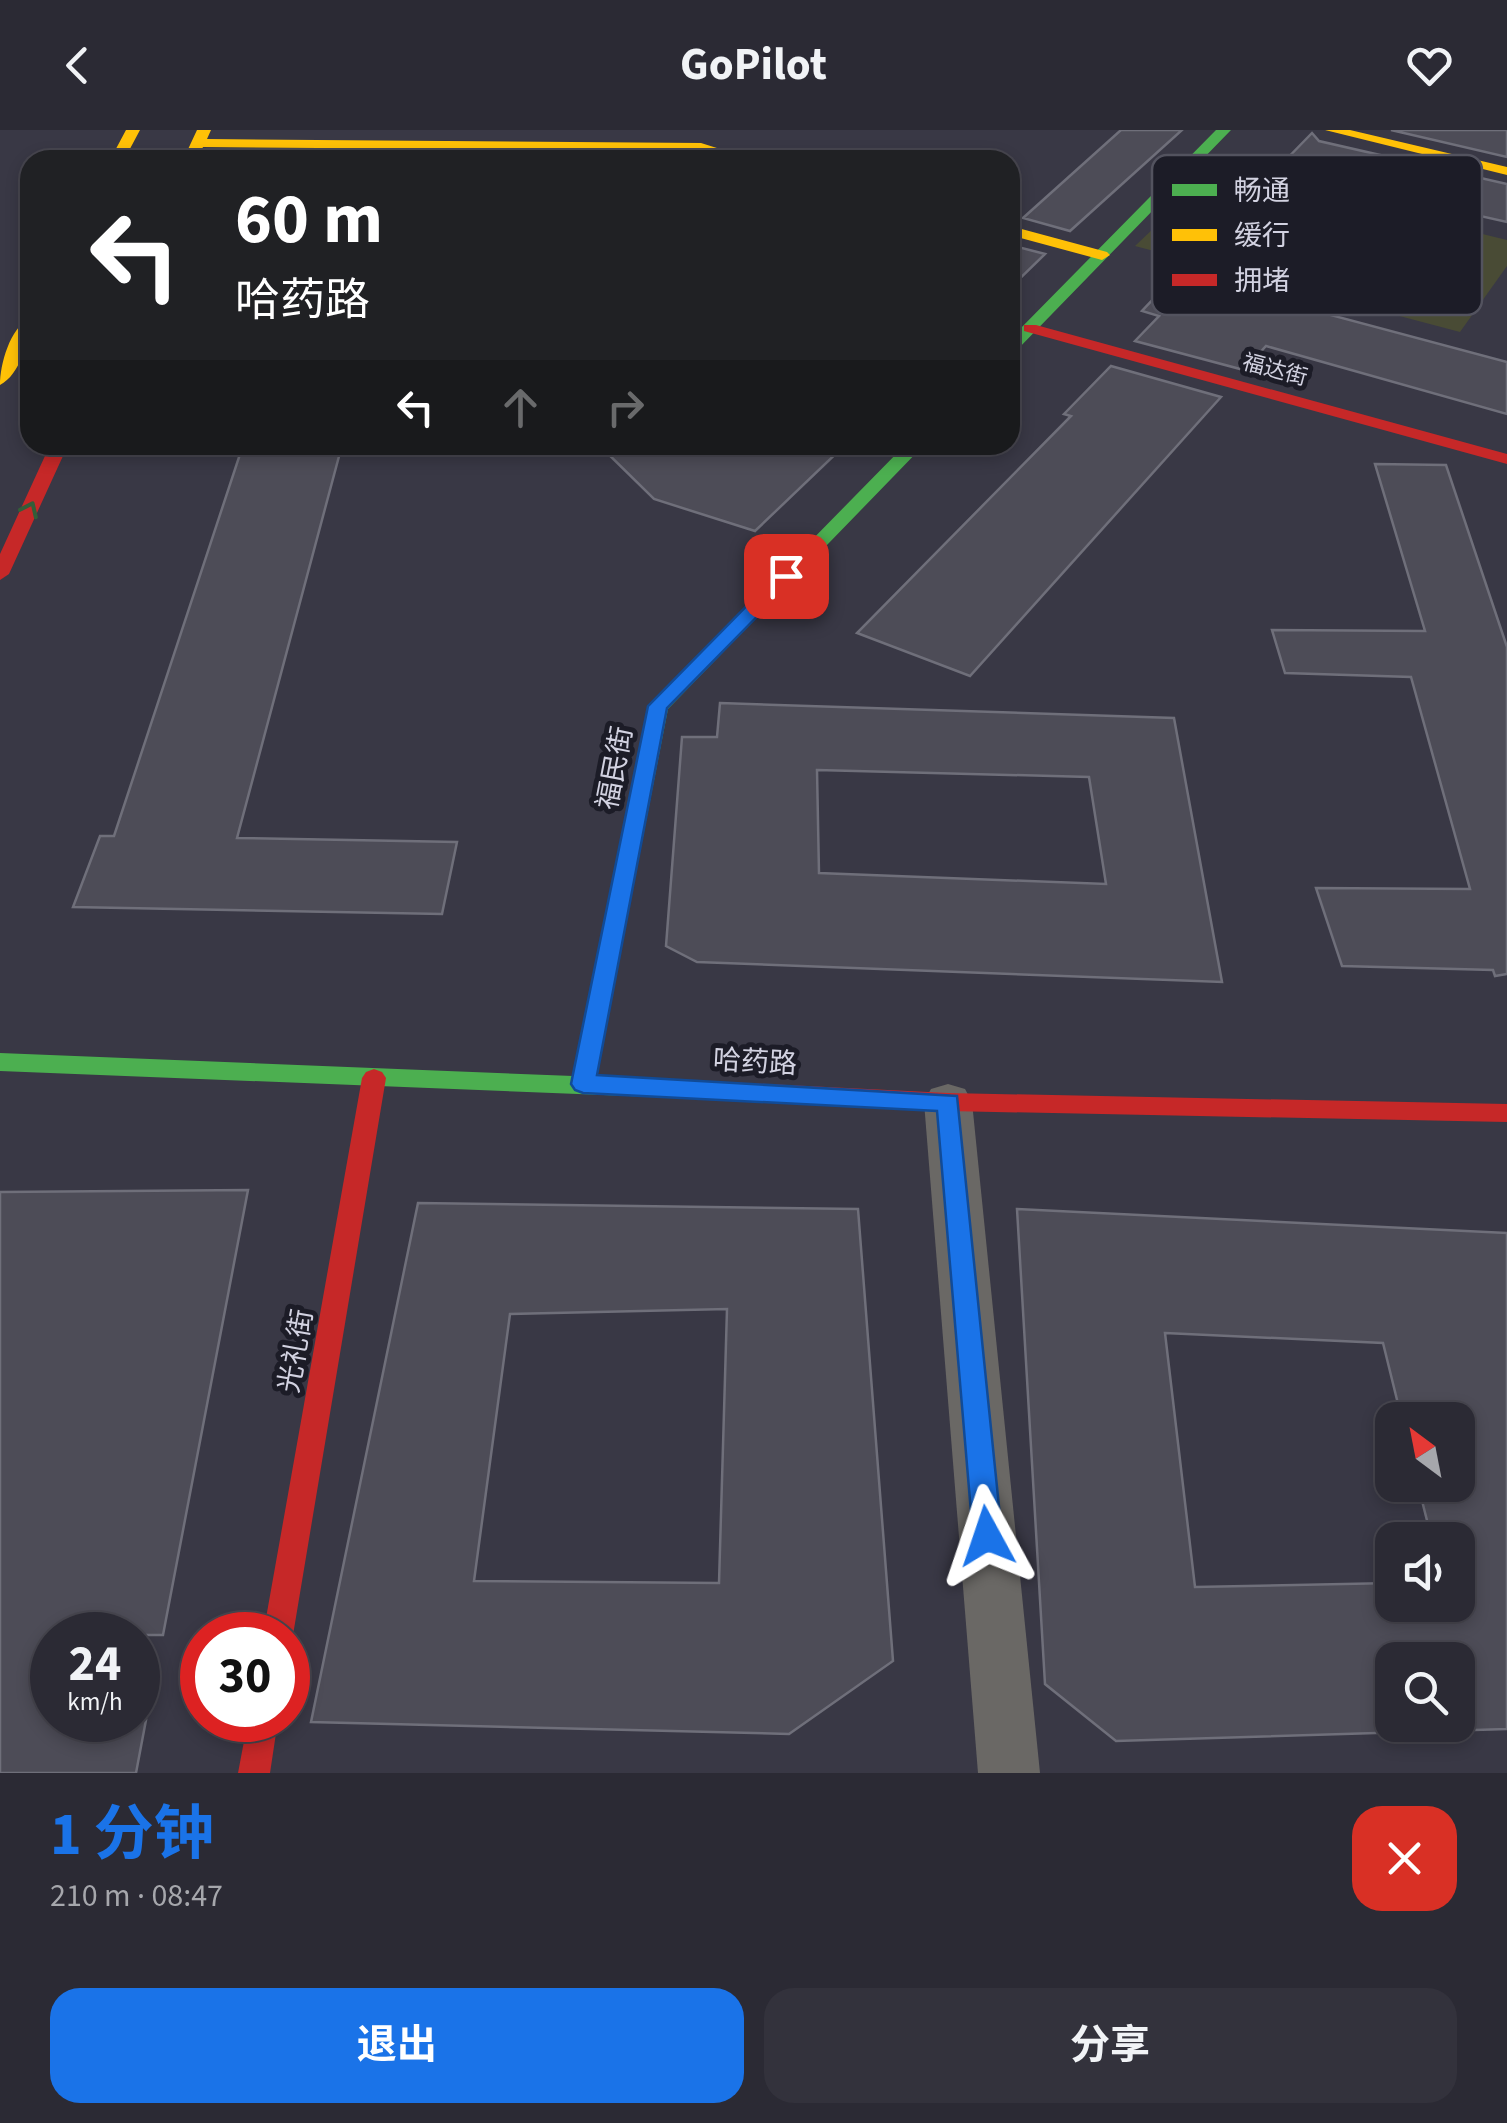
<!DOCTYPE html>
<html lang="zh">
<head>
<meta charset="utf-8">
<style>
	:root { --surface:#2b2a34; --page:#33323c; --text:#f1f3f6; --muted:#a6a7ac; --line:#47464f; --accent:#1a73e8 }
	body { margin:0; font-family:"Source Sans 3","Noto Sans SC",sans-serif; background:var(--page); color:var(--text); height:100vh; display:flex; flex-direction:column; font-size:38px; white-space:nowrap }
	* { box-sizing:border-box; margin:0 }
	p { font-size:32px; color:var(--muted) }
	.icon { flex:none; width:55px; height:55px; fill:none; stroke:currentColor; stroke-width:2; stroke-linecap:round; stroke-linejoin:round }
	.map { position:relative; height:1643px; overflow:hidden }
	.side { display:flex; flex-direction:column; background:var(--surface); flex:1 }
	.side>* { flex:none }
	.banner { position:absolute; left:20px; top:20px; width:1000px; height:305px; border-radius:30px; box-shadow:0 5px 15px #0003,0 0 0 2px var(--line); background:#202124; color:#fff; overflow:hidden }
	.needle { width:65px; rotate:328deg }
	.controls { position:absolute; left:1375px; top:1272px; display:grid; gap:20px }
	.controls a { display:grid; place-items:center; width:100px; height:100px; border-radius:20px; background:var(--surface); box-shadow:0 5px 15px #0003,0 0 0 2px var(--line); font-size:50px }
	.speed { position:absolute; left:30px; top:1482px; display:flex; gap:20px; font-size:50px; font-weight:700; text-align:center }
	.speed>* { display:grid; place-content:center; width:130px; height:130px; border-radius:50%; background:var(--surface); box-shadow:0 5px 15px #0003,0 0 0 2px var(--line); line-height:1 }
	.speed small { font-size:25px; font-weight:400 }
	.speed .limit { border:15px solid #d22; background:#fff; color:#111 }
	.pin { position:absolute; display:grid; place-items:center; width:85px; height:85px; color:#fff; margin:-42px; border-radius:20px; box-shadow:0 5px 15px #0006 }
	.me { position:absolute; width:110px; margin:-55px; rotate:355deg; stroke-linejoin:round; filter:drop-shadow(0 0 8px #0008) }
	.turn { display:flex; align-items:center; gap:35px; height:210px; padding:0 50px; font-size:45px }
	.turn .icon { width:130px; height:130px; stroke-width:2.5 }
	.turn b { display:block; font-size:70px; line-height:85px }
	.lanes { display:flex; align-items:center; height:95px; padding:0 50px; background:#0003; justify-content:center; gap:50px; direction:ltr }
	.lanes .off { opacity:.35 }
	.round { display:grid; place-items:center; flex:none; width:105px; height:105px; border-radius:30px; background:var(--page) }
	.head { display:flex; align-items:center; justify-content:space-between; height:170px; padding:0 50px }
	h1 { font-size:60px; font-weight:700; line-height:75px; color:var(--accent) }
	.primary-button { display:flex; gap:20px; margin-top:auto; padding:20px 50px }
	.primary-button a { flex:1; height:115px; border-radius:30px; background:var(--accent); color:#fff; font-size:40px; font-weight:700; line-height:115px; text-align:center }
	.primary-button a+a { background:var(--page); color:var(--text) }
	header { display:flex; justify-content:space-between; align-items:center; height:130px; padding:0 50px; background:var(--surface); font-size:45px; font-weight:700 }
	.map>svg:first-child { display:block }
	.green { fill:#494b35 }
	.building { fill:#4d4c57; stroke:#6f6f7a; stroke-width:2.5; fill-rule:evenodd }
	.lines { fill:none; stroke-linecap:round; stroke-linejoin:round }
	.street { fill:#6a6865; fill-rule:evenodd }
	.fast { fill:#4caf50; fill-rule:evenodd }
	.slow { fill:#ffc107; fill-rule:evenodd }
	.jam { fill:#c62828; fill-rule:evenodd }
	.oneway { stroke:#325e39 }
	.route { fill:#1a73e8; stroke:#114b97; stroke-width:2.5 }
	.labels { text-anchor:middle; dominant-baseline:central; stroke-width:10; stroke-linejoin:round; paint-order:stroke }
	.far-street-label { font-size:22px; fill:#d2d2e1; stroke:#1c1c27 }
	.street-label { font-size:28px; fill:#d2d2e1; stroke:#1c1c27 }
	.key { fill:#1c1c27; stroke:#53535f; stroke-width:2.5 }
	.key-label { font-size:28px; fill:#d2d2e1 }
</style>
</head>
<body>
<header><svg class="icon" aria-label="back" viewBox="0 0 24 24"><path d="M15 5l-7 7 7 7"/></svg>GoPilot<svg class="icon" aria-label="heart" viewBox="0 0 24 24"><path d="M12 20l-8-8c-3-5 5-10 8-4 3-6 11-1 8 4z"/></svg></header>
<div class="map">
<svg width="1507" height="1643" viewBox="0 0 1507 1643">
	<rect width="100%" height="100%" fill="#393845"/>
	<path class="green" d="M1216,39L1507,110V136L1460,202L1135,116Z"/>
	<path class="building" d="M1121,0H1182L1070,101L1023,88Z
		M1391,0H1507V27Z
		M1312,3L1319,11L1507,54V92L1276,40Z
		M1010,115L1045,124L1010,158Z
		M1177,144L1507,232V284L1266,216L1244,240L1135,211L1159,186L1142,181Z
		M1111,236L1221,267L970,546L857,503L1071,286L1064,284Z
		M243,315H342L237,708L457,712L442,784L73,777L100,706H114Z
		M599,315H845L755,401L654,369Z
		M1375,334L1446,335L1507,517V844L1495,846L1493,840L1342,836L1316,758L1470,759L1411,547L1285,543L1272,500L1425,501Z
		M720,573L1174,588L1222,852L697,832L666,816L682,607H717ZM817,640L1089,647L1106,754L819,743Z
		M248,1060L163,1505H52V1590H146L136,1643H0V1062Z
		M418,1073L858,1079L893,1531L789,1604L311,1592ZM727,1179L719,1453L474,1451L510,1184Z
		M1017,1079L1507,1103V1599L1116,1611L1045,1554ZM1165,1203L1383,1213L1402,1290H1458V1355H1418L1432,1410H1458V1475H1392V1453L1195,1457ZM1392,1530H1458V1595H1392Z"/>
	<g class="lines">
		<path class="street" d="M948,954L965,959L972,972L1040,1643H978L924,972L931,959Z"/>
		<path class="fast" d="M1216,0H1231L1016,221L1010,223V209Z
			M905,315H924L668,579L596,947L705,951L713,954L717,960L713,966L705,969L0,941V923L573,946L648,577Z"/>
		<path class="slow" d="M126,0H140L124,30H110Z
			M197,0H211L207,9L701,13L755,30H732L700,21L203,17L197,30H183Z
			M1325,0H1350L1507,37V45Z
			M1010,96L1107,122L1110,125L1102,130L1010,105Z
			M30,188C30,209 20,245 0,255C0,234 10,198 30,188Z"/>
		<path class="jam" d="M1024,195H1036L1507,324V334L1024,201Z
			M50,315H68L9,444L0,450V424Z
			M374,939L382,942L386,948L293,1505L288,1515V1505H263L362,948L366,942Z
			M705,951L948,963L1507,974V992L948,981L705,969L697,966L693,960L697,954Z
			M248,1590H278L270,1643H238Z"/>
	</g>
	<defs><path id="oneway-chevron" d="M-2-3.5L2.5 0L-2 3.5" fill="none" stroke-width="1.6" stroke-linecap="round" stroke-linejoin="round" transform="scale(2.5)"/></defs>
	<use class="oneway" href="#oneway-chevron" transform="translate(30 379) rotate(-65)"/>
	<path class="route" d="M786,440L793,442V450L667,578L597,945L957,966L1002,1406L998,1416L987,1419L977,1416L973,1406L937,981L583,963L575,960L571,954L648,576L780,442Z"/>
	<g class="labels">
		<g class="far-street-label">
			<text transform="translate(1275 240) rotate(15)">福达街</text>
		</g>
		<g class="street-label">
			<text transform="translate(615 638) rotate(-79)">福民街</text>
			<text transform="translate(755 932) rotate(3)">哈药路</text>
			<text transform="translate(296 1221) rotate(-80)">光礼街</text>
		</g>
	</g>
	<rect x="1152" y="25" width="330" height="160" rx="15" class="key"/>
	<rect x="1172" y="54" width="45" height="12" fill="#4caf50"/>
	<rect x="1172" y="99" width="45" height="12" fill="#ffc107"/>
	<rect x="1172" y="144" width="45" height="12" fill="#c62828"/>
	<g class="key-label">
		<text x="1234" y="70">畅通</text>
		<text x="1234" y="115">缓行</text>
		<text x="1234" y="160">拥堵</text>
	</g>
</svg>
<div class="controls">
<a><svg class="needle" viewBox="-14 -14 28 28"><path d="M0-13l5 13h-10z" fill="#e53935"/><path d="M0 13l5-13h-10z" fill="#a6a7ac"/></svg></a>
<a><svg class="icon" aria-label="sound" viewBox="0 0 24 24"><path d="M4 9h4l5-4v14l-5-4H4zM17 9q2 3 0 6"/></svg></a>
<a><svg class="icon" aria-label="search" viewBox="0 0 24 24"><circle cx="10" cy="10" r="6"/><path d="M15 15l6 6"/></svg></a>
</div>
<div class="speed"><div>24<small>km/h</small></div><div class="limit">30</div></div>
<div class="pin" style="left:786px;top:446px;background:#d93025"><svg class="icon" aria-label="arrive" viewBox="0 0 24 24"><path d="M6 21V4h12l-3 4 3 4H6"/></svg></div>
<svg class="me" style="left:987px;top:1406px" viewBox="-20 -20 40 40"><path d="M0-17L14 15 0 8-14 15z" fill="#1a73e8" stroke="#fff" stroke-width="4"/></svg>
<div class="banner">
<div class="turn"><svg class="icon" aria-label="left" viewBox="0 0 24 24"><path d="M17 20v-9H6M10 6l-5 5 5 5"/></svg><div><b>60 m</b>哈药路</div></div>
<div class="lanes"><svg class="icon" aria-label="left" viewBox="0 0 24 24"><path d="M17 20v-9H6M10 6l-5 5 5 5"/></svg><svg class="icon off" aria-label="ahead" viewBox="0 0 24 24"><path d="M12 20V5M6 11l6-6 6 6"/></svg><svg class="icon off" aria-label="right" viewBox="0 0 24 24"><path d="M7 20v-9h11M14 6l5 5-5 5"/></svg></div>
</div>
</div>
<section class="side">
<div class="head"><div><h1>1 分钟</h1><p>210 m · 08:47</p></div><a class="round" style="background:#d93025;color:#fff"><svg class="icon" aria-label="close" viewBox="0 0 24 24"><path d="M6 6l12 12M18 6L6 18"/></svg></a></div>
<div class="primary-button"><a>退出</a><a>分享</a></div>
</section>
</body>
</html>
